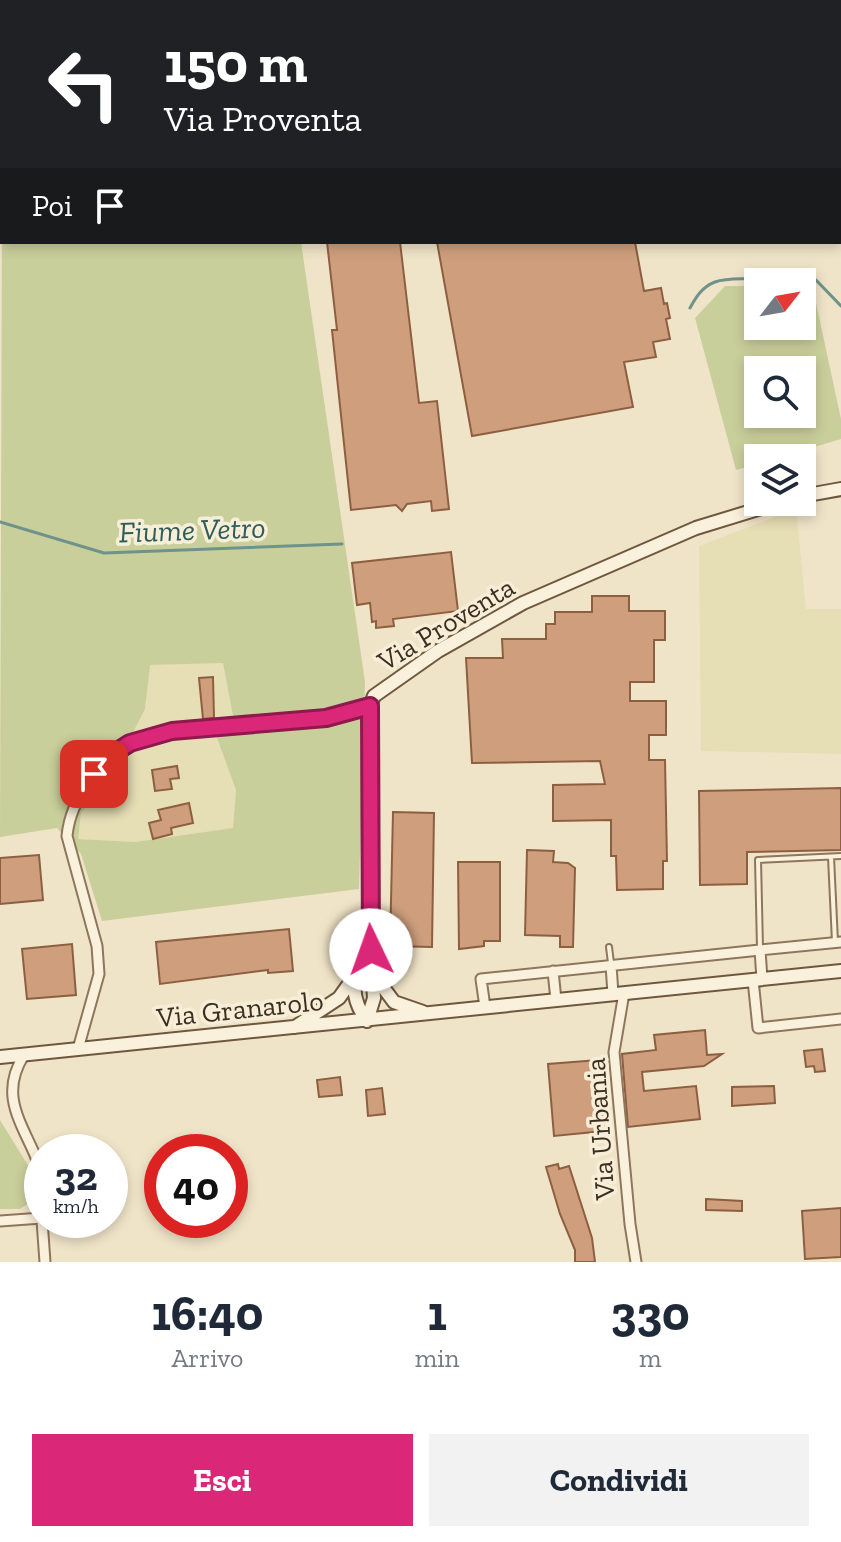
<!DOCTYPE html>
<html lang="it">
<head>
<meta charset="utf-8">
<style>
	:root { --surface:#fff; --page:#f2f2f3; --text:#1f2937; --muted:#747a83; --accent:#db2777 }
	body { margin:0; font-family:"Zilla Slab",serif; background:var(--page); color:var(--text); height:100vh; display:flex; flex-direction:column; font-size:30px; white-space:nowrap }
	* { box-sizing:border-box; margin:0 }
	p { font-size:26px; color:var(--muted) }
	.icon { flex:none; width:44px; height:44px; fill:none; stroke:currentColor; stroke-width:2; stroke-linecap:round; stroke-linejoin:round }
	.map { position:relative; height:1262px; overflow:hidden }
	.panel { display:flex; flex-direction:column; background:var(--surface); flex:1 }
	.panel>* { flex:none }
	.banner { position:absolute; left:0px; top:0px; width:842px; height:244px; box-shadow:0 4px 12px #0003; background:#202124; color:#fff; overflow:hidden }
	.needle { width:52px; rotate:59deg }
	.controls { position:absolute; left:744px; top:268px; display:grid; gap:16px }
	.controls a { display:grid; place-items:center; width:72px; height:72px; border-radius:0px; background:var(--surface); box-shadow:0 4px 12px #0003; font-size:40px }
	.speed { position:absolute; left:24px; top:1134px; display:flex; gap:16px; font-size:40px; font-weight:700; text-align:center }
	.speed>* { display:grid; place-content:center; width:104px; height:104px; border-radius:50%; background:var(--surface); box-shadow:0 4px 12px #0003; line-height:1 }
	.speed small { font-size:20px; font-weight:400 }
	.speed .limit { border:12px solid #d22; background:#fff; color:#111 }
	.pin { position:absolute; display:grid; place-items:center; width:68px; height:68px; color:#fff; margin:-34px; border-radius:16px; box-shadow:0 4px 12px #0006 }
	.me { position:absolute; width:88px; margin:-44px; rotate:357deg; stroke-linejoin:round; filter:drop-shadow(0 0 6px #0008) }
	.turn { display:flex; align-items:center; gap:28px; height:168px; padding:0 32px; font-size:36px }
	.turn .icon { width:104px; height:104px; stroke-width:2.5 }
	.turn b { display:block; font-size:56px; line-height:68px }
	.then { display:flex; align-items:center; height:76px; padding:0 32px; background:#0003; gap:16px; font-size:30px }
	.eta { display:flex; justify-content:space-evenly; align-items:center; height:136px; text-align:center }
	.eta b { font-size:48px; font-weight:800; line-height:56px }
	.action { display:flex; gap:16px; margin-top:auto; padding:16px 32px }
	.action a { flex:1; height:92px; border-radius:0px; background:var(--accent); color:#fff; font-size:32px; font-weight:800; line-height:92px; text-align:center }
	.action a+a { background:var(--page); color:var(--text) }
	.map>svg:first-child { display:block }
	.farmland { fill:#e6deb5 }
	.green { fill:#c9cf9b; fill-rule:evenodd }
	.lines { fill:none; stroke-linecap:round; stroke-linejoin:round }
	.stream { stroke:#6f938a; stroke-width:3 }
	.building { fill:#cf9f7d; stroke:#8d5f41; stroke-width:2 }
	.lane-casing { stroke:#8d765c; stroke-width:8 }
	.street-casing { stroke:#8d765c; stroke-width:13 }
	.secondary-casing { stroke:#6f573f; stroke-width:16 }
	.lane { stroke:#faf1dc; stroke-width:4 }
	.street { stroke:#faf1dc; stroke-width:9 }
	.secondary { stroke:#faf1dc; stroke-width:12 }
	.route-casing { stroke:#8e194d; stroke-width:20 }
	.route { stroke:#db2777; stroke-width:14 }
	.labels { text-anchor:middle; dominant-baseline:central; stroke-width:7; stroke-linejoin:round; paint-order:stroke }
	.street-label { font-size:28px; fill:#3d2e20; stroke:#f7eed8 }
	.water-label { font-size:30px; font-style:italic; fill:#2f5d5a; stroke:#f7eed8 }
</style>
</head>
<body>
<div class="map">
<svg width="841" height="1262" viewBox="0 0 841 1262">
	<rect width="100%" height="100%" fill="#f0e4c8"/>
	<path class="farmland" d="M796,509L806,609H841V754L701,751L699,546Z
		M223,663L236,732L217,735L236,790L233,828L135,842L78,839L81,813L118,762L145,709L149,665Z"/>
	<path class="green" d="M2,205V242H301L365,682L359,889L102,921L81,854L57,828L0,837ZM223,663L236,732L216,735L236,790L233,828L135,842L78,839L81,813L118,762L145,709L150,665Z
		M725,286H758V326H802V288L813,289L841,419V439L778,458H758V464L736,470L695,318ZM758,370H802V414H758Z
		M0,1120L29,1167L32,1201L20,1209H0Z"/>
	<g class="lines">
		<path class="stream" d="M690,308C696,297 702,287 715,282C735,275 791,282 816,280L841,306
			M0,522L104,553L342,544"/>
	</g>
	<path class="building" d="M327,242H400L419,403L437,401L449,509L432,511L431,501L407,504L402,511L396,505L351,510L332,330H337Z
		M437,242H635L644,291L661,288L664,304L667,303L670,318L666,319L670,339L653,342L656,357L624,362L633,407L472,436Z
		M451,552L458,611L393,619L394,626L376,628V621L372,622L370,603L357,605L352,563Z
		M592,596H629V611H665V640H654V682H630V701H666V735H649V760H665L667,861H663V889L617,890L616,856H611V820L553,821V785L605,784L600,761L472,763L466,658H503L502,639H546V624H555V612H592Z
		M213,677L214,718L203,719L199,678Z
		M177,766L179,778L170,779L172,789L155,791L152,770Z
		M841,788V850L747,852V884L700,885L699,791Z
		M189,803L193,823L171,828L172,834L153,839L149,823L161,820L158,810Z
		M393,812L434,813L432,947L390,946Z
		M527,850L554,851L553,862L568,863L575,868L573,947H560V936L525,935Z
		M39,855L43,900L0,904V858Z
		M458,862H500V941H484V946L459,949Z
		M289,929L293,971L268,973V970L160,984L156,942Z
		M72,944L76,995L27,999L22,949Z
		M705,1030L707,1055L722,1054L704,1066L642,1072L644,1091L696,1086L700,1119L628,1127L622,1054L656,1050L654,1035Z
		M822,1049L825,1071L815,1072L814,1066L806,1067L804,1051Z
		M598,1060L604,1131L554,1136L548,1064Z
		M340,1077L342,1095L319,1097L317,1080Z
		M774,1086L775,1103L732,1106V1087Z
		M382,1088L385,1114L368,1116L366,1090Z
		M558,1164L559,1169L569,1166L592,1238L595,1262H575V1250L560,1214L546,1167Z
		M706,1199L742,1201V1211L706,1210Z
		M841,1208V1257L805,1259L802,1211Z"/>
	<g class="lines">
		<g class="lane-casing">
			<path id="lane" d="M831,857L835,942
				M609,947L611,963
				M760,948L758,860L841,856"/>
		</g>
		<g class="street-casing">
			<path id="street" d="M748,0L750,2
				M840,123H841
				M760,950L841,942
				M611,965L613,994
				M553,971L556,1000
				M753,980L758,1028L841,1019
				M624,993L614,1052L630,1224L636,1262
				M485,1007L481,979L760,950L762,979
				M78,1049L99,974L97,946L67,836C69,815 77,798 90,781C100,766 113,751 129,744C205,710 294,737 370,706
				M24,1055C0,1093 19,1119 35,1155C42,1172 40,1199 42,1218
				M42,1220L45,1262
				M0,1221L42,1218"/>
		</g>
		<g class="secondary-casing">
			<path id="secondary" d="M802,496L841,489
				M366,937C358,971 344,990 367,1021
				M374,975L394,1002L423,1012
				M367,1021L374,998L369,925L370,719V706L374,696L438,651L523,603L696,528L781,502
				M295,1027L339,998L354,977
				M0,1057L841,971"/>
		</g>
		<use href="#lane" class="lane"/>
		<use href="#street" class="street"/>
		<use href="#secondary" class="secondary"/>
	</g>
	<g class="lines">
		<g class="route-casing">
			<path id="route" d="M94,774L111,755L130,743L172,731L326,718L370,706L371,950"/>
		</g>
		<use href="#route" class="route"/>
	</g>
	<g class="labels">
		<g class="street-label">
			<text transform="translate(446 624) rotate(-31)">Via Proventa</text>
			<text transform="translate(240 1009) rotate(-6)">Via Granarolo</text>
			<text transform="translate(600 1129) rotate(-94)">Via Urbania</text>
		</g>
		<g class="water-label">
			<text transform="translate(192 530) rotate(-2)">Fiume Vetro</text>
		</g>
	</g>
</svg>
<div class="controls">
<a><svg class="needle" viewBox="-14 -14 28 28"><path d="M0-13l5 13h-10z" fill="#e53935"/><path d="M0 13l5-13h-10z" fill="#747a83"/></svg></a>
<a><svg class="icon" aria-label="search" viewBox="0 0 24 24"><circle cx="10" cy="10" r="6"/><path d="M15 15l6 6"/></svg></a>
<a><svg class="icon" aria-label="layers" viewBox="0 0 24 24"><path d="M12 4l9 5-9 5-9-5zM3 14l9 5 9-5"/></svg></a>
</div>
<div class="speed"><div>32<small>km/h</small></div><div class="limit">40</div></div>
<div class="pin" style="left:94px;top:774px;background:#d93025"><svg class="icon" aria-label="arrive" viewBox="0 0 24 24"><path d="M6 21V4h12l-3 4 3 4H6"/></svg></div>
<svg class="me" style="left:371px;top:950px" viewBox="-20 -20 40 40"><circle r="19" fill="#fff"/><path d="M0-13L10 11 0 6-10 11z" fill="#db2777"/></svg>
<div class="banner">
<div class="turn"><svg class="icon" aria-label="left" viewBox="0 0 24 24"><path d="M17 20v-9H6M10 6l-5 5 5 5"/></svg><div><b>150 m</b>Via Proventa</div></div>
<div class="then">Poi<svg class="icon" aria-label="arrive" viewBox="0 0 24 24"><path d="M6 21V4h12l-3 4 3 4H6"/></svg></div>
</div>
</div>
<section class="panel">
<div class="eta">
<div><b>16:40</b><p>Arrivo</p></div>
<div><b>1</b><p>min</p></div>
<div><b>330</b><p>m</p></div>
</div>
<div class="action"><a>Esci</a><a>Condividi</a></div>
</section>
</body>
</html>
